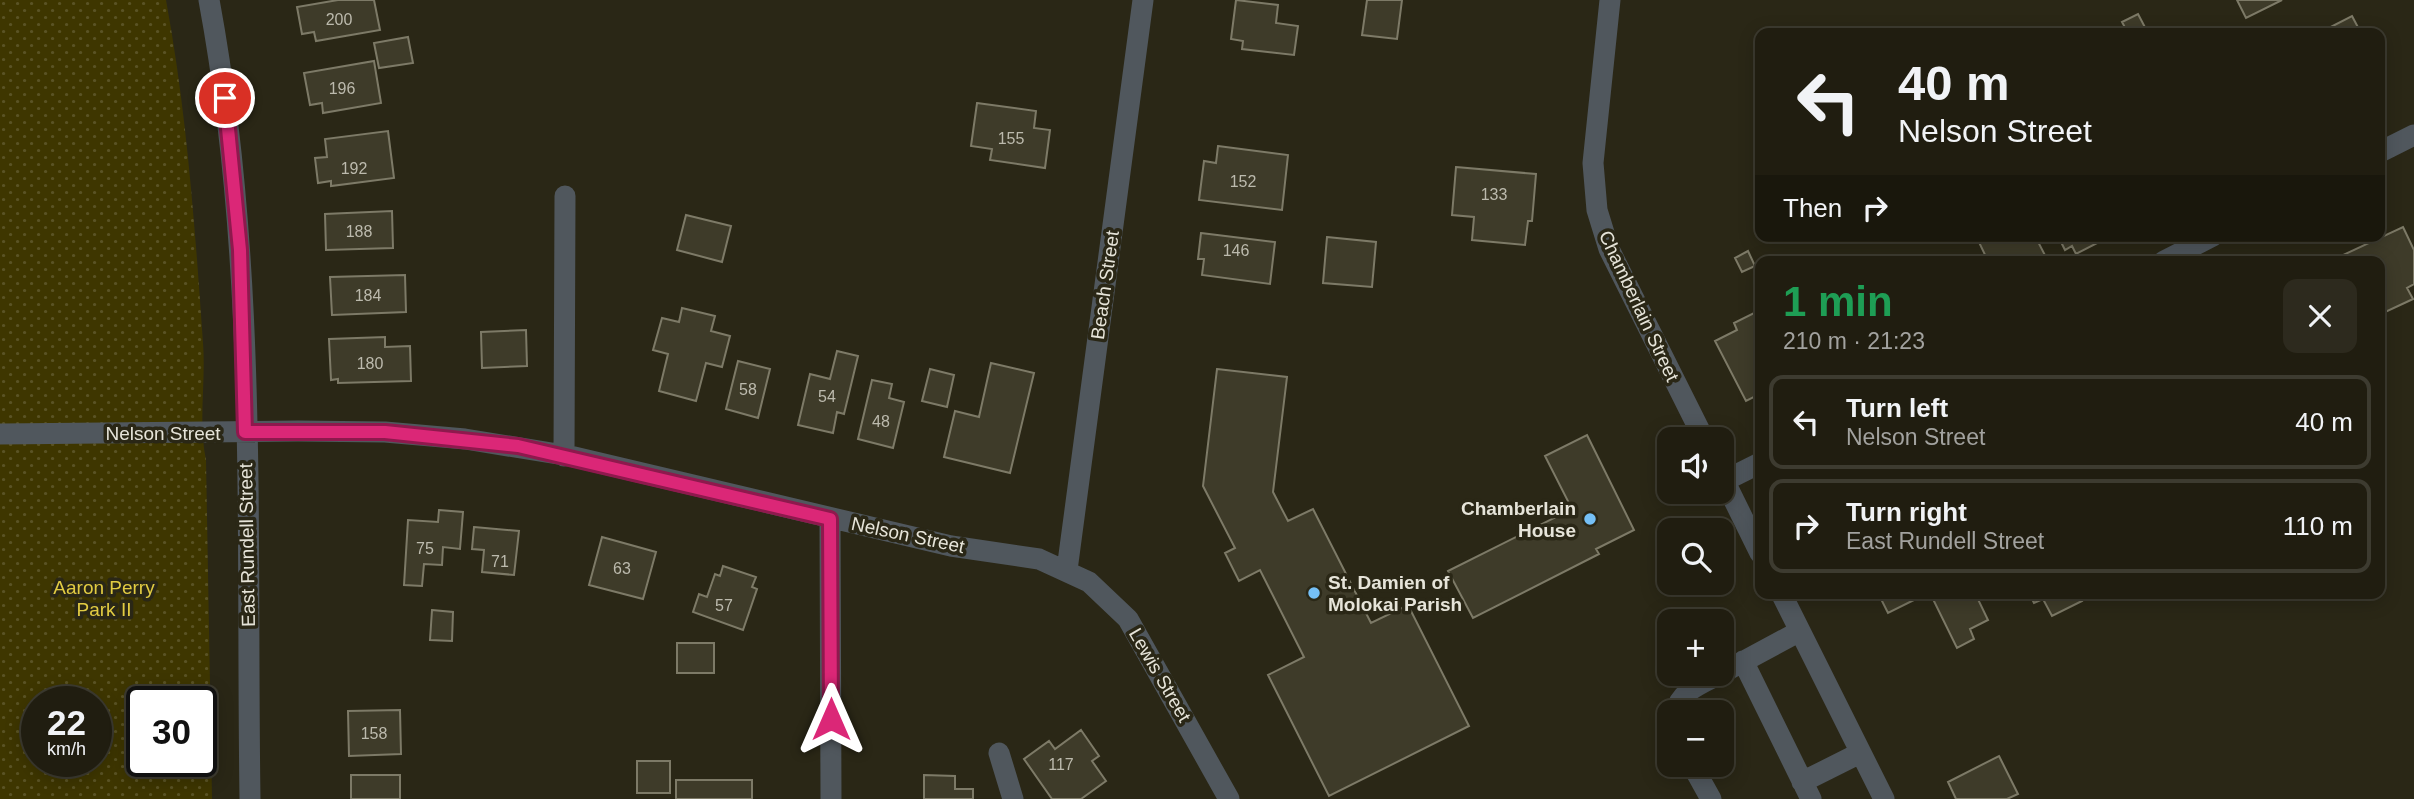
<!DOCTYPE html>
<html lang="en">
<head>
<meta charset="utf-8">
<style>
	:root { --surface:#201d10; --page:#2d2a1e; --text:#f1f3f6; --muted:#a2a29f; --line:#3d3b30 }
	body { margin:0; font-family:Helvetica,sans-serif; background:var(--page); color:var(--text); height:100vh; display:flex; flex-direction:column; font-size:26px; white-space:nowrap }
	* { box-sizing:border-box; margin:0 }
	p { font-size:23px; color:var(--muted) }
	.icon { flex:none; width:38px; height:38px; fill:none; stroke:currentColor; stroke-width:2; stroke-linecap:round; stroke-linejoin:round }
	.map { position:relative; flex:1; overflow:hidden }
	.side { position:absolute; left:1755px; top:256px; width:630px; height:343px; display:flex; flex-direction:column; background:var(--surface); border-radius:14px; box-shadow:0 4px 18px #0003,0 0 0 2px var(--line) }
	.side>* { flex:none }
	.hud { position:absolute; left:1755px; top:28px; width:630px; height:214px; border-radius:14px; box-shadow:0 4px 18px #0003,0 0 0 2px var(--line); background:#201d10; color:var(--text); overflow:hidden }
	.tools { position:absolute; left:1657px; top:427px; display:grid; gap:14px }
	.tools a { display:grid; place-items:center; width:77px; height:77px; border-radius:14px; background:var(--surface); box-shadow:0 4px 18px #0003,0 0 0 2px var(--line); font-size:35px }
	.speed { position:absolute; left:21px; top:686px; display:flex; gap:14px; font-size:35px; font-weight:700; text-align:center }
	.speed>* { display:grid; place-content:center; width:91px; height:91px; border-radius:50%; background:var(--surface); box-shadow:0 4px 18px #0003,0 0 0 2px var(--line); line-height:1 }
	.speed small { font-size:18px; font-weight:400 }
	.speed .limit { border:4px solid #111; border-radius:10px; background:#fff; color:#111 }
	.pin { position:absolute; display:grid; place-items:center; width:60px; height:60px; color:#fff; margin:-30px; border:4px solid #fff; border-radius:50%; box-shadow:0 2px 7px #0007 }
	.me { position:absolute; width:77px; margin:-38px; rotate:0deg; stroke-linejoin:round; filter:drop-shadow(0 0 5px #0008) }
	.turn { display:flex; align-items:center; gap:24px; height:147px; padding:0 28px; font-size:32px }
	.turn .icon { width:91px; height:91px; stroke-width:2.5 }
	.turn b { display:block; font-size:49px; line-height:60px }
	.then { display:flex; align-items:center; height:66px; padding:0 28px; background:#0003; gap:14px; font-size:26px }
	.round { display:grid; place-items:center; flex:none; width:74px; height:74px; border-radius:14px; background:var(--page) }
	.summary { display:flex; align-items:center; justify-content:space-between; height:119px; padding:0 28px }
	h1 { font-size:42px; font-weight:600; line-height:52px; color:#1e9e55 }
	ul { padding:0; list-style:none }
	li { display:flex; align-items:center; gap:21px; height:94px; margin:0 14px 10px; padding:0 14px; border:4px solid var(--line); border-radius:14px }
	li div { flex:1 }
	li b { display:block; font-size:26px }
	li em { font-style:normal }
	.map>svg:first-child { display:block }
	.grass { fill:url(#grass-dots); fill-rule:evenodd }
	.building { fill:#3e3b29; stroke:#7d7a67; stroke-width:2 }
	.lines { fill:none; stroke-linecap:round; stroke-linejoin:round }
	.minor { stroke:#50575d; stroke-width:21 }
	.route-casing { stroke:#8e194d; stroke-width:18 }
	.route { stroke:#db2777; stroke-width:12 }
	.poi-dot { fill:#75c0f6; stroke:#2a2716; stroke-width:2.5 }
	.labels { text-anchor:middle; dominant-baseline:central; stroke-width:7; stroke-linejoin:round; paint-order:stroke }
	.number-label { font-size:16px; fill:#bcbaad }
	.street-label { font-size:19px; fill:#e6e4d9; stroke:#2a2716 }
	.poi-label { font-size:19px; font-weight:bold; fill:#e6e4d9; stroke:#2a2716; text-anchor:end }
	.park-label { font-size:19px; fill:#e1cb42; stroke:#2a2716 }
</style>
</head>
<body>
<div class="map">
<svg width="2414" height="799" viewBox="0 0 2414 799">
	<defs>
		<pattern id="grass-dots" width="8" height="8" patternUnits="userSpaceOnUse" patternTransform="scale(1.75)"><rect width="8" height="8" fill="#3e3600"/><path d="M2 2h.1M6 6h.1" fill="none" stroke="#5a5325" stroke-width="1.8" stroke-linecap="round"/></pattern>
	</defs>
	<rect width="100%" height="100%" fill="#2a2716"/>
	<path class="grass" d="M0,0H166C187,114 195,228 203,343C206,382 198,422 206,460L212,799H0ZM37,702H96V761H37ZM142,702H201V761H142Z"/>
	<path class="building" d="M338,0H374L380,30L316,41L314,32L302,34L297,7Z
		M1236,0L1278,5L1276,23L1298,26L1294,55L1242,49L1243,41L1231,39Z
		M1367,0H1402L1397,39L1362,35Z
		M2237,0H2282L2246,18Z
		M2138,14L2148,33H2128L2122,22Z
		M2352,16L2361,33H2319Z
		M408,37L413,63L379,68L374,43Z
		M374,61L381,103L323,113L322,103L310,105L304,73Z
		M977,103L1036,111L1034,128L1050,130L1045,168L990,160L992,149L971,146Z
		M388,131L394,178L331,186V181L318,183L315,158L327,157L325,139Z
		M1218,146L1288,155L1282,210L1199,200L1204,161L1216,163Z
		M1456,167L1536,174L1532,221H1528L1525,245L1472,240L1474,217L1452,215Z
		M392,211L393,248L326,250L325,214Z
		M686,215L731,226L722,262L677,250Z
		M2403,227L2414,250V284L2407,288L2413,299L2381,314L2380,261H2343L2341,256Z
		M1201,233L1275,242L1270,284L1202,275L1204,259H1198Z
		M1976,236H2035L2048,261H1988Z
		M2058,236H2108L2109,237L2076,254L2072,246L2065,250Z
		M1327,237L1376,242L1372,287L1323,283Z
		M1748,251L1755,266L1742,272L1735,258Z
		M405,275L406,312L332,315L330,277Z
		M682,308L715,316L711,331L730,336L722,367L706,363L696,401L659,391L668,354L653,350L662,318L679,322Z
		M1760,310V394L1746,401L1715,341L1737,330L1734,323Z
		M526,330L527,366L482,368L481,332Z
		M385,337V347L410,346L411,381L338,383V379L331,380L329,339Z
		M837,351L858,356L844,414L837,412L833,433L798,425L810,374L830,379Z
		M738,361L770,369L758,418L726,409Z
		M991,363L1034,373L1010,473L944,457L955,411L979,417Z
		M930,369L954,375L947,407L922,401Z
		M1217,369L1287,377L1273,492L1288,521L1313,509L1371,623L1408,605L1469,726L1329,796L1268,675L1304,657L1260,570L1239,581L1225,553L1235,548L1203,486Z
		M872,380L892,384L889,398L904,402L893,448L858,439Z
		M1587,435L1634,530L1596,549L1599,554L1473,618L1448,571L1572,509L1545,456Z
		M439,510L463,512L460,549L443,547L442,565L424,564L422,586L404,585L408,520L438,522Z
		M474,527L519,531L514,575L482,572L484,550L472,549Z
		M602,537L656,552L643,599L589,585Z
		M723,566L756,577L752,587L757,589L743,630L693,612L699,594L707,597L715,574L720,576Z
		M1878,593H1913L1916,599L1888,613Z
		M1930,593H1975L1988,620L1970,629L1974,639L1957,648Z
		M2029,593H2078L2082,601L2052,616L2043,599L2034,603Z
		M432,610L453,612L452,641L430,640Z
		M677,643H714V673H677Z
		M400,710L401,754L349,756L348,711Z
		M1081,730L1099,756L1092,761L1106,781L1081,799H1052L1024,759L1049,741L1055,749Z
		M1999,756L2018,794L2007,799H1956L1948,782Z
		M637,761H670V793H637Z
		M351,775H400V799H351Z
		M924,775L955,776V789H973V799H924Z
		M676,780H752V799H676Z"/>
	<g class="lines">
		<path class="minor" d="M209,0C258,263 246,533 250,799
			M1610,0L1593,163L1597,210L1609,249L1704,439
			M2380,152L2414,135
			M2164,261L2213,236
			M0,434L298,431L385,432L465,439L570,456L951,546L1039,559L1089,582L1128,619L1229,799
			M564,456L565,196
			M1722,476L1760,553
			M1724,481L1760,463
			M830,519L831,799
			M1067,570L1143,0
			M1781,593L1884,799
			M1743,661L1811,799
			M1722,673L1800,631
			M1676,712C1679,691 1703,683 1720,674
			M999,753L1013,799
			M1692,765L1711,799
			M1802,782L1860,753"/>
	</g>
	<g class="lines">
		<g class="route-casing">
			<path id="route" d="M225,98L240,250L245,432H385L518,446L830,519L831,719"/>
		</g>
		<use href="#route" class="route"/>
	</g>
	<g class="poi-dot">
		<circle cx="1590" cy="519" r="7"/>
		<circle cx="1314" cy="593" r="7"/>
	</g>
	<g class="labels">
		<g class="number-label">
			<text x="339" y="19">200</text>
			<text x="342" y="88">196</text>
			<text x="1011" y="138">155</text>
			<text x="354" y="168">192</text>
			<text x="1243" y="181">152</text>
			<text x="1494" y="194">133</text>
			<text x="359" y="231">188</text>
			<text x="1236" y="250">146</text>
			<text x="368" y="295">184</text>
			<text x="370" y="363">180</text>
			<text x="748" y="389">58</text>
			<text x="827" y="396">54</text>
			<text x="881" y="421">48</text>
			<text x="425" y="548">75</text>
			<text x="500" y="561">71</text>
			<text x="622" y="568">63</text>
			<text x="724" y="605">57</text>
			<text x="374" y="733">158</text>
			<text x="1061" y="764">117</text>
		</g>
		<g class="street-label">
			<text transform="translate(1105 285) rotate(-82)">Beach Street</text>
			<text transform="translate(1639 306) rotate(65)">Chamberlain Street</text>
			<text x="163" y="433">Nelson Street</text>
			<text transform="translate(908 535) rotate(12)">Nelson Street</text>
			<text transform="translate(247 545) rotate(-91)">East Rundell Street</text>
			<text transform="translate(1160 675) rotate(60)">Lewis Street</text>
		</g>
		<g class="poi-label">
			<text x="1576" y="508">Chamberlain<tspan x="1576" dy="22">House</tspan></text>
			<text x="1328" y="582" text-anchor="start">St. Damien of<tspan x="1328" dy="22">Molokai Parish</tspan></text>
		</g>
		<g class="park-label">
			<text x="104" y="587">Aaron Perry<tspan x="104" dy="22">Park II</tspan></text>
		</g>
	</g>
</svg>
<div class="tools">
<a><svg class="icon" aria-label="sound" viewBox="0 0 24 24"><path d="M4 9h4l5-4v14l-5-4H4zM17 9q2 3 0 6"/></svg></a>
<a><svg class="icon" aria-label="search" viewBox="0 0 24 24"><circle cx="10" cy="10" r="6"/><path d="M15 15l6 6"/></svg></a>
<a>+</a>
<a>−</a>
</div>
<div class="speed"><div>22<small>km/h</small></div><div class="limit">30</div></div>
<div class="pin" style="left:225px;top:98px;background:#d93025"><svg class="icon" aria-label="arrive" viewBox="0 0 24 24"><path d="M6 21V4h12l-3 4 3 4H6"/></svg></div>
<svg class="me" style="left:831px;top:719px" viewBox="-20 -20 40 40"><path d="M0-17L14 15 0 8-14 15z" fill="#db2777" stroke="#fff" stroke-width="4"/></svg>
<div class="hud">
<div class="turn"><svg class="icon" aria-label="left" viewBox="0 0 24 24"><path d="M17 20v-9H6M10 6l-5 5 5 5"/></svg><div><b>40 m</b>Nelson Street</div></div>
<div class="then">Then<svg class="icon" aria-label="right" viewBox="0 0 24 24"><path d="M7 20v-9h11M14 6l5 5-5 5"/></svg></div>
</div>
<section class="side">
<div class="summary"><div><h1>1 min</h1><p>210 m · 21:23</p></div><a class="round"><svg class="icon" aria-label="close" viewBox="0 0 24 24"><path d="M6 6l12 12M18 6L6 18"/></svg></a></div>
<ul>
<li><svg class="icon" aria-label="left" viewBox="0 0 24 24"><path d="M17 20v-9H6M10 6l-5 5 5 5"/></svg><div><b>Turn left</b><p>Nelson Street</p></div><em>40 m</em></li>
<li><svg class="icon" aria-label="right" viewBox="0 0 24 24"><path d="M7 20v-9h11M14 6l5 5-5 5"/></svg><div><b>Turn right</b><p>East Rundell Street</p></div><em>110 m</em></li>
</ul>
</section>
</div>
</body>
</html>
